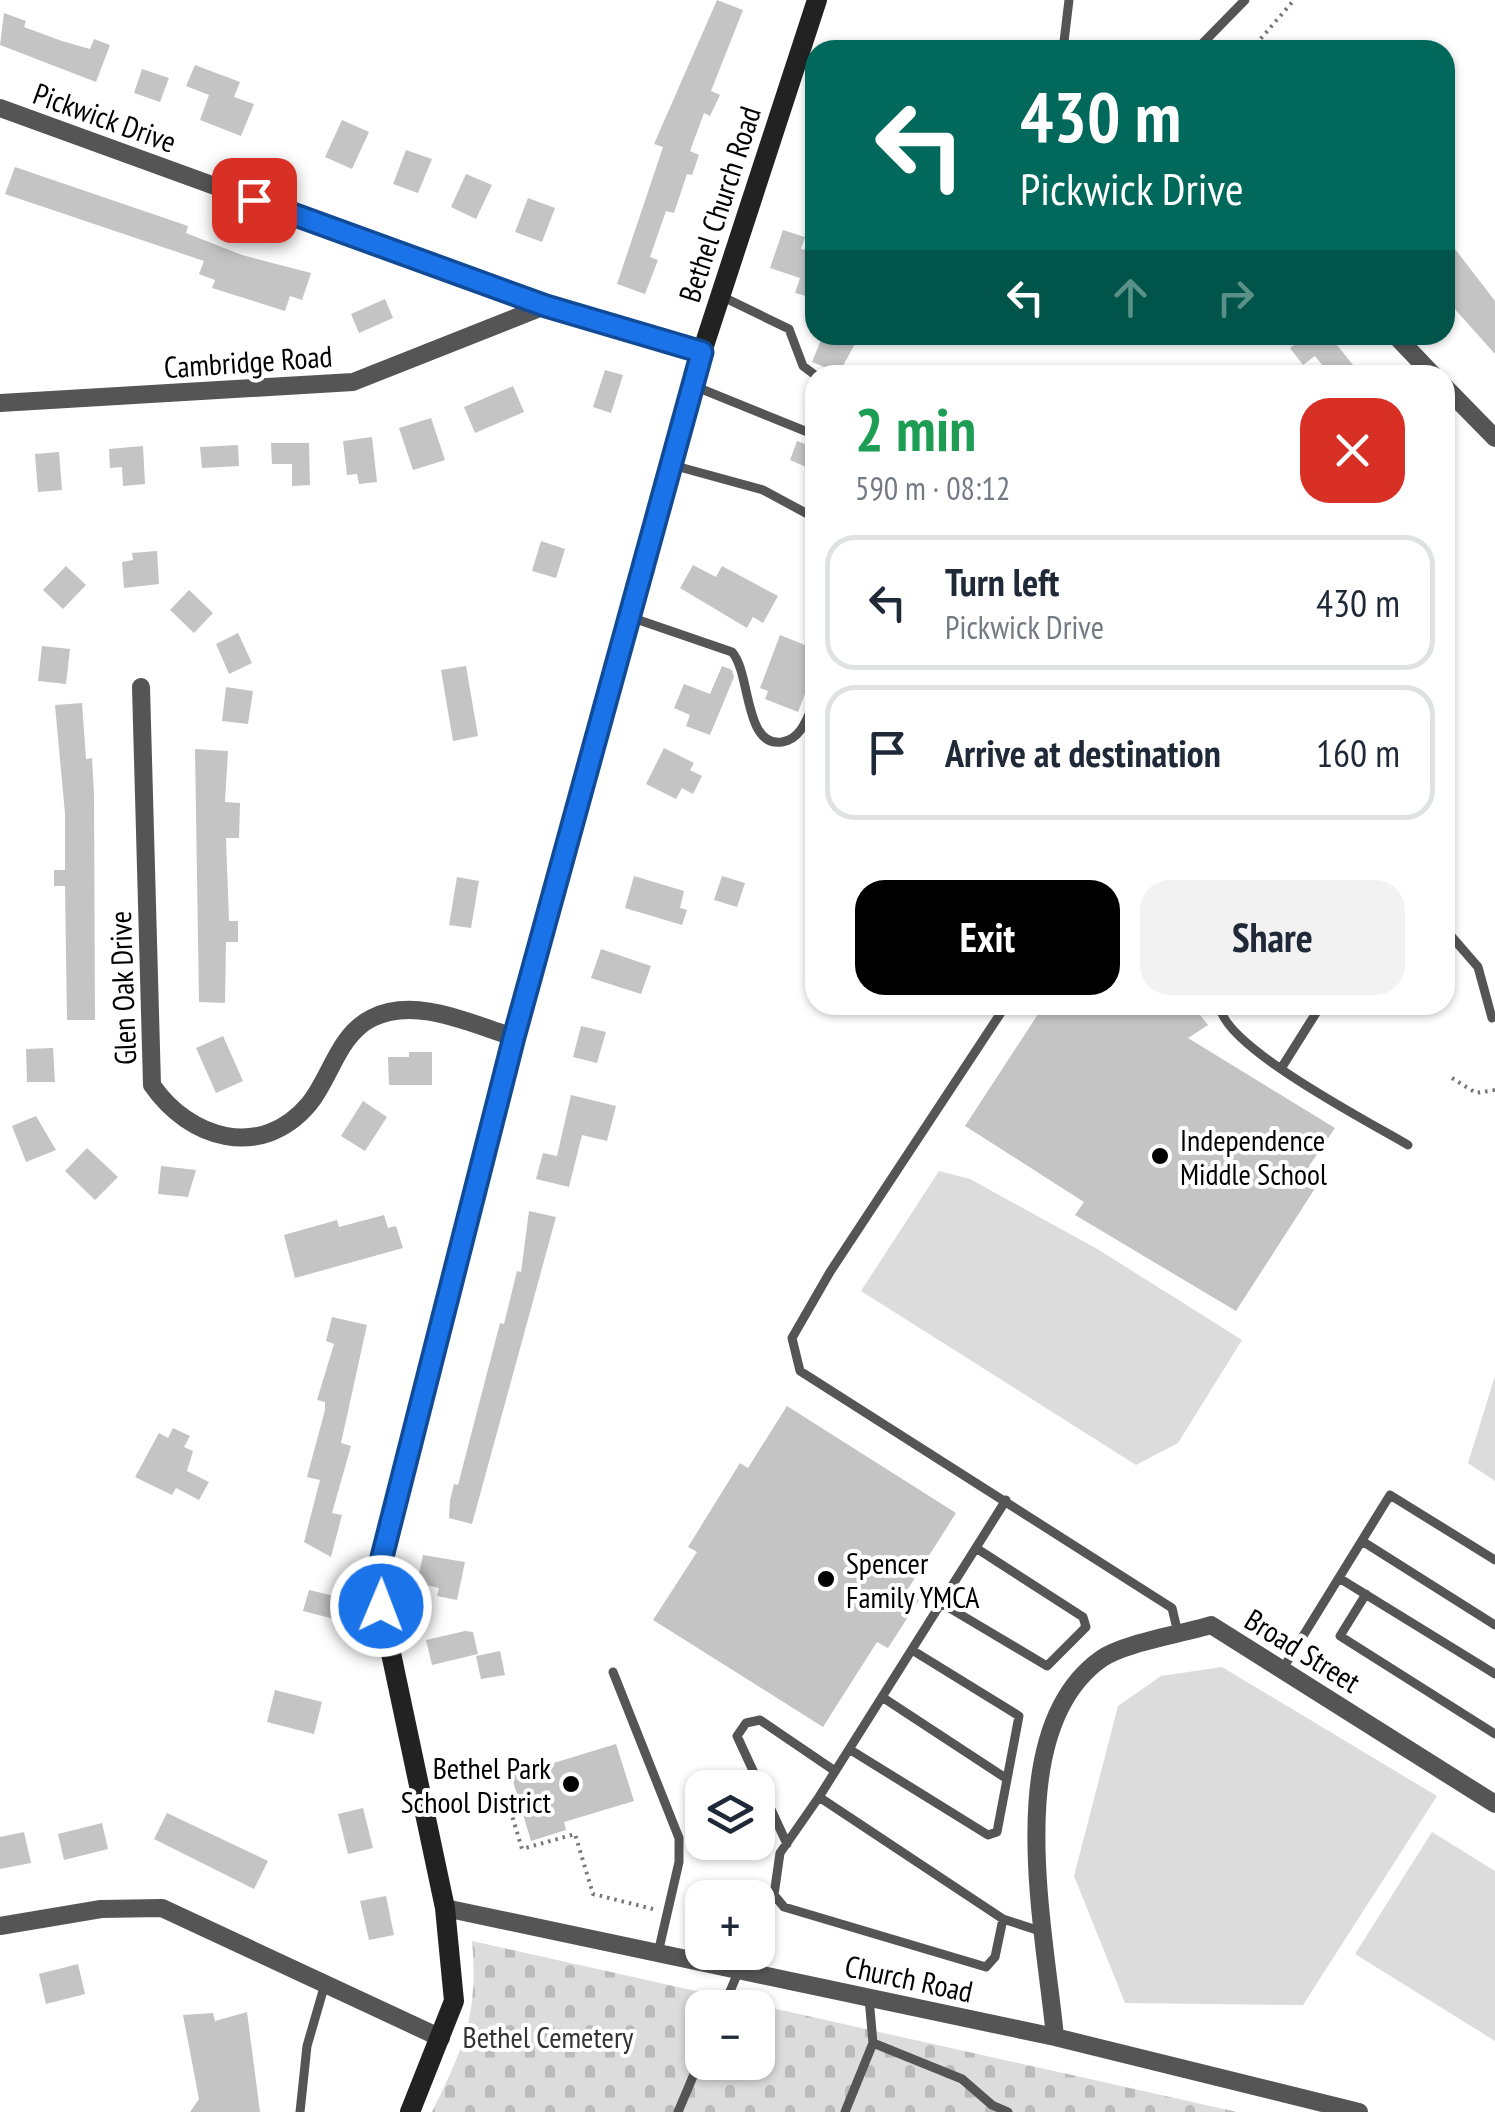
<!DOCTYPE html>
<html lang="en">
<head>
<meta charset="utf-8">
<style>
	:root { --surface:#fff; --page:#f2f2f3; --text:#1f2937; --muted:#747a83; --line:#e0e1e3; --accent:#000 }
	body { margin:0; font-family:"PT Sans Narrow",sans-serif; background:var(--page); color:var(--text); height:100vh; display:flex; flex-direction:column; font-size:38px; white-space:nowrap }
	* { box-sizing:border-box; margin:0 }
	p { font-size:32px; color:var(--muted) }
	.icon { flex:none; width:55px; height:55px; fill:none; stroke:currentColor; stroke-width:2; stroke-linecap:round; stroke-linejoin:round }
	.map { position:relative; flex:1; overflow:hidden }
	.details { position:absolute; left:805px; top:365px; width:650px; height:650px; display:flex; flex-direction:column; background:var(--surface); border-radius:30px; box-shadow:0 2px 8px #0004 }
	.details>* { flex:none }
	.hud { position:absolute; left:805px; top:40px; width:650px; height:305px; border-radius:30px; box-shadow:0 2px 8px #0004; background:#00695c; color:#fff; overflow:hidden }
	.controls { position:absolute; left:685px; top:1770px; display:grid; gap:20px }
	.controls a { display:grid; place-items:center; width:90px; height:90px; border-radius:20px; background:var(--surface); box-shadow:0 2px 8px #0004; font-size:50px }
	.pin { position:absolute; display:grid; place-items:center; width:85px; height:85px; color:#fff; margin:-42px; border-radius:20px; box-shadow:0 5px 15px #0006 }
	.me { position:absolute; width:110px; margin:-55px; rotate:1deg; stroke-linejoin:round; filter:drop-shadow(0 0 8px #0008) }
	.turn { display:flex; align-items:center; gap:35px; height:210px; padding:0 50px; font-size:45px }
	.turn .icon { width:130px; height:130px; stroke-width:2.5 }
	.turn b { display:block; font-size:70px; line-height:85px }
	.lanes { display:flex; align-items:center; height:95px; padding:0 50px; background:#0003; justify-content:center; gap:50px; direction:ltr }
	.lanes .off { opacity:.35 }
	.round { display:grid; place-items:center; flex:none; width:105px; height:105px; border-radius:30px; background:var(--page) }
	.head { display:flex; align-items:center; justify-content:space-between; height:170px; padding:0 50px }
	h1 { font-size:60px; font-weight:600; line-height:75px; color:#1e9e55 }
	.action { display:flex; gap:20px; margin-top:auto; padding:20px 50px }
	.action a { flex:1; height:115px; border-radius:30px; background:var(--accent); color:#fff; font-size:40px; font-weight:600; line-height:115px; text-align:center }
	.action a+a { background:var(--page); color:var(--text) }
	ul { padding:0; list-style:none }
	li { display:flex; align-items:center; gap:30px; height:135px; margin:0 20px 15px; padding:0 30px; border:5px solid var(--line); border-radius:30px }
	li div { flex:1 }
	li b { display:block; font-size:38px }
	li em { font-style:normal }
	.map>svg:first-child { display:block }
	.grass { fill:#dcdcdc }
	.cemetery { fill:url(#cemetery-stones); fill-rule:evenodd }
	.building { fill:#c4c4c4 }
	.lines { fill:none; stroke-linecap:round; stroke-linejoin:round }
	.path { stroke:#777; stroke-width:4; stroke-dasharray:2.5 5; stroke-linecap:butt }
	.lane { stroke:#555; stroke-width:9 }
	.street { stroke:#555; stroke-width:18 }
	.secondary { stroke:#222; stroke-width:20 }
	.route-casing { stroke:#114b97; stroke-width:25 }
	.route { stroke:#1a73e8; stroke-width:18 }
	.poi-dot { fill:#000; stroke:#fff; stroke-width:4 }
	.labels { text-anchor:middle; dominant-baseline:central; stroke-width:8; stroke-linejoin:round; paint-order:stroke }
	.street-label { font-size:30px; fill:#000; stroke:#fff }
	.poi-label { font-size:30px; fill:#000; stroke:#fff; text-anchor:start }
	.park-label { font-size:30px; fill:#333; stroke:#fff }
</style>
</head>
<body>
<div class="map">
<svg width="1495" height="2112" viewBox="0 0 1495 2112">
	<defs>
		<pattern id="cemetery-stones" width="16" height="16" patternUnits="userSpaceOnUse" patternTransform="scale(2.5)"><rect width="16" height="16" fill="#dcdcdc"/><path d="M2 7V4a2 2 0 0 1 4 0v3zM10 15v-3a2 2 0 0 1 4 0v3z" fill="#bbb"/></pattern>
	</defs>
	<rect width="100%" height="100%" fill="#fff"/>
	<path class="grass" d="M939,1171L970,1179L1099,1250L1242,1340L1178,1443L1136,1465L861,1291Z
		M1495,1376V1481L1468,1463Z
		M1222,1667L1437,1796L1303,2005L1125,2003L1074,1876L1118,1706L1161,1676Z
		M1432,1832L1495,1871V2041L1355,1954Z"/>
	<path class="cemetery" d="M472,1941L1237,2112H432C463,2049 479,2014 472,1941ZM702,2008H758V2062H702Z"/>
	<path class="building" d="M717,0L743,10L711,91L720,95L710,116L704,113L690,151L699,155L692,175L687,174L674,213L666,211L650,257L658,260L645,294L617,284L663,147L654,144Z
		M4,13L26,21L24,27L62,41L90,49L94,39L110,45L96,82L0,45Z
		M195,65L240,82L234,97L254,104L241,136L200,120L209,95L186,86Z
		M142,69L169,78L160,102L134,93Z
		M342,120L369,132L352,169L325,157Z
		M406,150L432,159L418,193L393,184Z
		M15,167L188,226L186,233L242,255L311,273L302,300L290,296L285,311L212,288L215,280L199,274L204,261L5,194Z
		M466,174L492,185L476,219L451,207Z
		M528,198L555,208L542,242L515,232Z
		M783,230L805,237L801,249L815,251V282L809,297L795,293L800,278L770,268Z
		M1445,236L1495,301V354L1445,298Z
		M385,299L393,318L359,333L351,314Z
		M823,335L856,342L839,373L812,362Z
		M1307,335H1329L1361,375H1330L1315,356L1303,365L1290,348Z
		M605,370L623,375L611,413L593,407Z
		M513,386L524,412L475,433L464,407Z
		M431,418L445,460L413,470L399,428Z
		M372,437L377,482L359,484L357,474L347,475L343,441Z
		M797,441L815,448L811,469L790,460Z
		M271,443H309L310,485L292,486V464H272Z
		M238,445L239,466L202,468L200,447Z
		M143,446L145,484L123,486L122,467L110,468L109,449Z
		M59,452L62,490L38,492L35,454Z
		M541,541L565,549L556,578L532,571Z
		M157,551L159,584L124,588L122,562L133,560L132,553Z
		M693,565L716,577L722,566L778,596L763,623L753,617L747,628L680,588Z
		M66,566L86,585L63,609L43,590Z
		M189,590L213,613L194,633L170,610Z
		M238,633L252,663L229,674L216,644Z
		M780,635L815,649V668L798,712L765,699L768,691L760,688Z
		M42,646L70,649L66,684L38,681Z
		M466,666L478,736L453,741L441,670Z
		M722,666L732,670L734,677L710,735L686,726L690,715L674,708L684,684L710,694Z
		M226,687L253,691L248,724L222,721Z
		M82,703L86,759L92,758L94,794L95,1020H67L65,886H54V870H65V814L55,705Z
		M664,748L694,763L690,770L702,776L693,794L682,788L676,799L646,784Z
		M195,749L228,751L225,802L240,803L239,838H226L229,921H238V942H226L225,1003L199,1002Z
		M634,876L684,891L680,908L687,910L682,925L625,908Z
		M722,876L745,883L737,907L714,900Z
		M457,877L479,881L471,928L449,925Z
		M601,949L651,966L641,994L591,978Z
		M1044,1005H1192L1208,1025L1188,1038L1335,1128L1309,1166L1323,1176L1236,1311L1075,1215L1084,1202L965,1126Z
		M581,1026L606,1032L597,1063L573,1057Z
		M223,1036L243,1081L216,1093L196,1048Z
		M53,1048L55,1082H27L26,1049Z
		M409,1052H432V1085H389L388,1057H409Z
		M571,1095L616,1106L607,1141L582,1135L569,1187L536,1179L543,1153L557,1156Z
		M363,1101L387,1117L365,1151L341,1136Z
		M36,1116L56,1150L26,1162L12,1126Z
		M87,1148L118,1177L95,1200L65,1171Z
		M161,1166L196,1170L188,1197L158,1194Z
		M529,1211L556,1217L472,1524L449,1518L450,1500L454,1484L458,1485L500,1323L504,1324L517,1271L521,1272Z
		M384,1215L388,1228L396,1226L403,1248L295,1278L284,1235L337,1220L339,1227Z
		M332,1317L367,1325L341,1443L351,1446L332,1513L342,1515L331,1557L304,1542L320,1480L307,1477L325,1410V1402L317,1400L334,1344L326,1341Z
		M787,1406L956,1513L906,1592L919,1600L888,1648L877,1642L823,1727L653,1620L697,1552L688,1547L740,1463L748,1468Z
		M173,1428L190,1436L184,1447L193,1451L187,1471L209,1482L199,1500L176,1488L172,1495L135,1477L159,1433L168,1438Z
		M423,1555L465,1562L457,1600L437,1596L439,1588L417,1583Z
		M309,1590L339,1597L334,1619L303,1611Z
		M465,1631L473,1632L478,1654L432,1665L426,1640Z
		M500,1651L505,1675L481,1679L476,1656Z
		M275,1690L322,1702L314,1734L267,1722Z
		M616,1744L634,1801L564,1822L566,1830L531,1841L509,1768L545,1757L547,1765Z
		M363,1808L373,1848L348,1854L338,1814Z
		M167,1813L268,1861L254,1889L154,1839Z
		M102,1823L108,1849L64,1860L58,1834Z
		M24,1832L31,1863L0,1869V1837Z
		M386,1896L394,1935L369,1940L360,1901Z
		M78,1964L85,1994L46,2004L39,1974Z
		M247,2012L260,2112H190L199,2099L183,2015L213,2013L215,2021Z"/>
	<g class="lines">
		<path class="path" d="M1251,50L1294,0
			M1452,1078L1476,1093L1495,1090
			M514,1800L508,1802L522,1849L575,1834L593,1894L653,1909"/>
		<path class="lane" d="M1063,50L1069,0
			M1196,50L1245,0
			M721,296L789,329L803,366L815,375
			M694,386L815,435
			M672,465L763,490L815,518
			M630,617L732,652C751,673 744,748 782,742C802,739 808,716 815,700
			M1445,929L1478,967L1492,1018
			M1006,1005L830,1272L792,1338L800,1371L1172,1608L1178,1633
			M1220,1005C1220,1045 1371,1123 1408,1145
			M1282,1067L1321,1005
			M1006,1500L819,1797L1003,1919L1043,1932
			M1362,1541L1495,1625
			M1339,1578L1495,1674
			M1366,1594L1340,1636L1495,1734
			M941,1603L1047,1666L1086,1627L1083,1617L976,1548
			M1282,1670L1390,1495L1495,1560
			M613,1672L679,1838V1862L658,1953
			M882,1697L1004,1777
			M849,1749L988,1835L997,1832L1019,1716L912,1650
			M819,1797L780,1853L774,1895L784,1907L986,1967L995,1957L1003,1919
			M787,1844L737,1736L746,1723L760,1720L835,1771
			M723,2008L739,1970
			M873,2043L962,2079L992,2105L1008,2112
			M300,2112L307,2046L325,1984
			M678,2112L702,2055
			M845,2112L873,2043L869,1998"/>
		<path class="street" d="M0,108L545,306L702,352
			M1395,335L1433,375
			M1445,387L1495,438
			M0,403L353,382L545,306
			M141,687L152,1085C189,1139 261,1161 309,1104C331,1077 338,1035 372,1018C416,996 471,1024 514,1037
			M445,1908L1055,2037L1359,2112
			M0,1926L101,1909L162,1908L441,2038
			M1055,2037C1045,1930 1000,1731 1101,1659C1124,1643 1182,1634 1211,1625L1495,1804"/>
		<path class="secondary" d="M410,2112L454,2001L445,1908L381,1606L382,1557L514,1037L702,352L817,0"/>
	</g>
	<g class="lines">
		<g class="route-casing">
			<path id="route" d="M254,200L546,306L702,352L514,1037L382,1557L381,1606"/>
		</g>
		<use href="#route" class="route"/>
	</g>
	<g class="poi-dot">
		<circle cx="1160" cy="1156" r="10"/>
		<circle cx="826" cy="1579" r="10"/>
		<circle cx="571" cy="1784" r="10"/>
	</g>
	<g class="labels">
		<g class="street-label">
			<text transform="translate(105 117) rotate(20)">Pickwick Drive</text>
			<text transform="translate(719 204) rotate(-72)">Bethel Church Road</text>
			<text transform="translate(248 361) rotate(-4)">Cambridge Road</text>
			<text transform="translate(122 988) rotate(-92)">Glen Oak Drive</text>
			<text transform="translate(1303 1650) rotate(32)">Broad Street</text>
			<text transform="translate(909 1978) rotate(12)">Church Road</text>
		</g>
		<g class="poi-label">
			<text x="1180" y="1139">Independence<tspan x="1180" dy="34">Middle School</tspan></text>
			<text x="846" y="1562">Spencer<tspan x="846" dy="34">Family YMCA</tspan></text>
			<text x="551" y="1767" text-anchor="end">Bethel Park<tspan x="551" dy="34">School District</tspan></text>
		</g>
		<g class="park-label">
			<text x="548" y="2036">Bethel Cemetery</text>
		</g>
	</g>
</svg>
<div class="controls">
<a><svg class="icon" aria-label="layers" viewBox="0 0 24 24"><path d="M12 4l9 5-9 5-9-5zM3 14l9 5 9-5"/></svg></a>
<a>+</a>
<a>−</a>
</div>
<div class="pin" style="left:254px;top:200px;background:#d93025"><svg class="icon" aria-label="arrive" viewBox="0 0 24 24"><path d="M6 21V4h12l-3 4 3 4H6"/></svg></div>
<svg class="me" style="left:381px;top:1606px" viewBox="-20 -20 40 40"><circle r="17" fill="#1a73e8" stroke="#fff" stroke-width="3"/><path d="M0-11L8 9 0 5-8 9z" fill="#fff"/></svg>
<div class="hud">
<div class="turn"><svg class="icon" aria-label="left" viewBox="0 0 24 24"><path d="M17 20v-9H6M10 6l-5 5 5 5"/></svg><div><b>430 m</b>Pickwick Drive</div></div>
<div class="lanes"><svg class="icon" aria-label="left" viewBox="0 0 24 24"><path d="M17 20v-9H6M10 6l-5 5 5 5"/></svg><svg class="icon off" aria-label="ahead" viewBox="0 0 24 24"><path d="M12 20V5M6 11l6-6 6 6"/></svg><svg class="icon off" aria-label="right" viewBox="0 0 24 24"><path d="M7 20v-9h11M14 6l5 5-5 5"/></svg></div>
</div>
<section class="details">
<div class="head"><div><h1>2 min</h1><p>590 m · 08:12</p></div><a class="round" style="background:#d93025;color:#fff"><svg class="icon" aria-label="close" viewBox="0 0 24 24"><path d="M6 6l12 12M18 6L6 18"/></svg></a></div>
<ul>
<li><svg class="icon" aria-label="left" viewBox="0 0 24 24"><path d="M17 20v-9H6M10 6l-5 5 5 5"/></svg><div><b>Turn left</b><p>Pickwick Drive</p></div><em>430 m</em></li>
<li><svg class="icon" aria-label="arrive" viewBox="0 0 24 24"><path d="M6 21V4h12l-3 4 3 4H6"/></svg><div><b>Arrive at destination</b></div><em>160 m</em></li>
</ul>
<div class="action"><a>Exit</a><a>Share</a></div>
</section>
</div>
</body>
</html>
